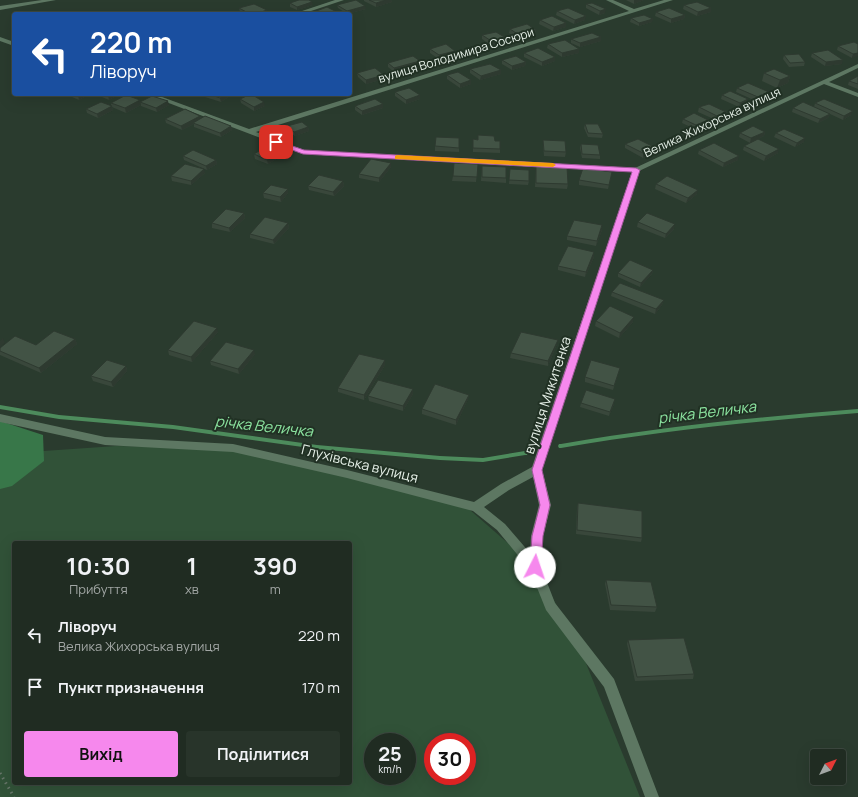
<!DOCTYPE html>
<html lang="uk">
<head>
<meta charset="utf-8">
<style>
	:root { --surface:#202c22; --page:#28342a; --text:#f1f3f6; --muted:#a2a7a5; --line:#3d4840; --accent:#f688ed }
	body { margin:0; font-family:Manrope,sans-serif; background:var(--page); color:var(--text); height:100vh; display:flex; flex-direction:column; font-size:15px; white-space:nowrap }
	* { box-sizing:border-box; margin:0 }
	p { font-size:13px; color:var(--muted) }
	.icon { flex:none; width:22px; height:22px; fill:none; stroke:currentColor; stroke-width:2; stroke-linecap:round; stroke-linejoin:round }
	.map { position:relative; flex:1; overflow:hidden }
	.side { position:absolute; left:12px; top:541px; width:340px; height:244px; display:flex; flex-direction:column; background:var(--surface); border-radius:4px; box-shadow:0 4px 16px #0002,0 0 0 1px var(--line) }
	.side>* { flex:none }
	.guide { position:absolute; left:12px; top:12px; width:340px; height:84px; border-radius:4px; box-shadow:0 4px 16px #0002,0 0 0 1px var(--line); background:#1a4fa0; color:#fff; overflow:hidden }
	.needle { width:26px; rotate:48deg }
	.tools { position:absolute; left:810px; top:749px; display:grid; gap:8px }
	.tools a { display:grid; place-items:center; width:36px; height:36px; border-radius:4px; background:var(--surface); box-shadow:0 4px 16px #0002,0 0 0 1px var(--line); font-size:20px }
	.speed { position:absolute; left:364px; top:733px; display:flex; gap:8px; font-size:20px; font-weight:700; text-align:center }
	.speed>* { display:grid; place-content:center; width:52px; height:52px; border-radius:50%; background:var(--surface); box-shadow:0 4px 16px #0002,0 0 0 1px var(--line); line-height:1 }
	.speed small { font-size:10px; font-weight:400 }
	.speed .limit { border:6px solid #d22; background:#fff; color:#111 }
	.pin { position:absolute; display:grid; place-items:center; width:34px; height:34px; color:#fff; margin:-17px; border-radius:8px; box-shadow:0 2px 6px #0006 }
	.me { position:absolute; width:44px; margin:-22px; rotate:4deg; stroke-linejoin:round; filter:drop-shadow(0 0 3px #0008) }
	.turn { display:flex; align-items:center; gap:14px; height:84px; padding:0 12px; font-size:18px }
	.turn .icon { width:52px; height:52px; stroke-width:2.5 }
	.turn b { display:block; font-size:28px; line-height:34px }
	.eta { display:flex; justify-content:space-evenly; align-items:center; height:68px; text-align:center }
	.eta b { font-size:24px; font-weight:700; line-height:28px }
	.action { display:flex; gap:8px; margin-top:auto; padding:8px 12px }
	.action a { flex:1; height:46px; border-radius:4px; background:var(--accent); color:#111; font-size:16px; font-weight:700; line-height:46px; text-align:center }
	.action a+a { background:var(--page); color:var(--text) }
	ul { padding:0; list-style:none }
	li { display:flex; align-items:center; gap:12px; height:52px; padding:0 12px }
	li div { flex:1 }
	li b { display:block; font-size:15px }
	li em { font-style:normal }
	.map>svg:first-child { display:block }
	.green { fill:#315238; fill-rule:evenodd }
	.forest { fill:#387749 }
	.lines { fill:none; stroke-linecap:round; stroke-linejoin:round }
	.stream { fill:#4d8b5c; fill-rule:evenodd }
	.path { stroke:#67766a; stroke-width:3; stroke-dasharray:1.5 4; stroke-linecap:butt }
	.street { fill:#5d7762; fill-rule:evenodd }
	.wall { fill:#39473b }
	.shaded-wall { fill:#2e3a30 }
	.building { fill:#425345; stroke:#2e3a30 }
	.route { fill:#f688ed; stroke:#a0589a }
	.slow { fill:#f59e0b }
	.labels { text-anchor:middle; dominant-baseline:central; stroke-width:4; stroke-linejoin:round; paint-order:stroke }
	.far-street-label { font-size:12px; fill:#e6f0e8; stroke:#213124 }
	.street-label { font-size:14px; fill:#e6f0e8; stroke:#213124 }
	.water-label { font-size:15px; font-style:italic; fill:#8ce4a0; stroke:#213124 }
</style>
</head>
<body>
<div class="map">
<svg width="858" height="797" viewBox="0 0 858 797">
	<rect width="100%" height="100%" fill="#2a3b2e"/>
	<path class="green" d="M116,446L233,448L462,503L535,567L577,641L640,797H0V454ZM14,543H350V783H14ZM373,742H407V776H373ZM433,742H467V776H433Z"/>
	<path class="forest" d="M0,421L43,435L44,461L12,486L0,489Z"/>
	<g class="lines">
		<path class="stream" d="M0,405L59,415L173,425L317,445L440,456L483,458L525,451H527L528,453L527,455H525L483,462L440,460L317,449L173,429L59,419L0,409Z
			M858,409V413C758,421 659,431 561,448H559L558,446L559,444H561C659,427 758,417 858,409Z"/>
		<path class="path" d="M0,773L14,797"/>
		<path class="street" d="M42,0H56L0,10V6Z
			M335,0H344L302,14H293Z
			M606,0H613L634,9L664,0H673L256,132L304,150L635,168L858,64V68L829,82L858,93V97L824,84L639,171L542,470L551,505L543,536L541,567L555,603L614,679L659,797H645L604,687L546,610L530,570L497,530L473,511L347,478L233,452L105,445L0,422V414L105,437L233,444L347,470L474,502L501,484L532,467L632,172L303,154L145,94H154L249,129L629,11ZM533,477L539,505L531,536L530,553L505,524L484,507L509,490Z
			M0,37L14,42V46L0,41Z"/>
	</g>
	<path class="wall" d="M364,0H391L392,2L376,7L364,1Z
		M626,0H644L634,4Z
		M290,3L313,5L297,10L290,7Z
		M586,4L605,13L599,15L586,8Z
		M337,5L366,9L347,14L338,8Z
		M684,5L711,12L697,16L683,9Z
		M239,8L267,10V14H244L240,12Z
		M557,11L585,20L574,24L556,15Z
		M656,12L685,15L684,19L671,23L655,16Z
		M631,18L652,22L639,26L630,22Z
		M540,20L566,27L553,31L539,24Z
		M510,29L536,30L535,34L518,39L509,33Z
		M482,35L506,38V42L492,46L482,39Z
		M601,37V41L580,47L571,43V39Z
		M548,44L579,53L562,57L547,48Z
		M858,44L852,58L837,50L838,46Z
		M430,49L455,51V55L439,59L430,53Z
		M524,53L555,57V61L542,66L524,57Z
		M812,53L842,64L825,66L811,57Z
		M784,55L805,62L804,66L789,67L783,59Z
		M502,60L526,62L525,66L512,70L502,64Z
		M388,63L420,65L394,72L388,67Z
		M470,69L501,70V74L480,80L470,73Z
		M357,73L384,75V79L366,84L358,77Z
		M764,73L790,76L788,83L777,88L762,81Z
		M447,75L471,84L460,88L447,79Z
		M858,76V89L848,85L849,81Z
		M737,88L769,92L768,96L756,101L736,92Z
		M395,92L420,95V99L406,104L395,96Z
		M48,94H62L56,97Z
		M71,94H90L79,100L72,97Z
		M95,94H120L109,100Z
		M205,94H229L230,96L221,102L205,97Z
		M722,95L747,103L739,107L721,99Z
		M240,99L265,106L254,111L241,103Z
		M140,102L169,105L157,112L141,106V105L126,113L112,107L113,110L98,118L87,113L86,109L111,106V103Z
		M815,103L851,115L843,120L830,114L828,118L818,123L792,112L793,108L814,107Z
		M355,106L383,108L362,115L355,110Z
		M699,107L726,112L725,116L716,120L698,112Z
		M200,116L201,119L231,126L232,130L221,137L194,127V124L182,130L166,123L165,119Z
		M683,119L708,120L707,124L695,129L682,123Z
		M585,124L603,134L602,138L588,137L584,128Z
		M287,126L308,127L309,131L295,136L288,131Z
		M765,132L764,136L750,143L739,137L740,133Z
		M776,133L804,142L795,147L774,137Z
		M459,138V152L435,151V146Z
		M473,139L495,141L500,149V153L473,152Z
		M543,140L566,152L565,157L544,156L543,144Z
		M581,144L600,155V159L582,158L580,148Z
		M625,144L656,148L655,152L643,158L625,148Z
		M744,146L778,153L764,161L743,150Z
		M699,150L738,160L723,167L698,154Z
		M286,153L268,164L255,159L254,154Z
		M183,156L216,160L217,164L207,170L184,160Z
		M391,163V167L379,182L359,178V174Z
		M478,164L476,182L452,181L453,176Z
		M482,166L506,167V183L481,181Z
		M510,169L529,181L528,185L509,184Z
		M536,169L568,184L567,189L535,187Z
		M612,172L608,189L579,185V180Z
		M205,173L191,185L172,181L171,176Z
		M343,181L344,186L334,196L309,190L308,186Z
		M656,184L697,194L686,203L655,189Z
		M263,193H288L281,202L264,198Z
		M244,213L245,218L230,232L212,228V223Z
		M638,222L674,229L665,238L637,227Z
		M288,223L289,228L274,244L250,238V234Z
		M602,225V230L596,246L567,240V236Z
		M594,252V257L585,277L558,270V266Z
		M653,270L652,274L640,287L618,277V273Z
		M612,292L664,300L662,305L655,314L611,296Z
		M596,321L633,322L619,338L595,326Z
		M218,332L192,362L169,355L168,350Z
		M75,339L77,344L41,373L0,355V348L36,345Z
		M557,344L548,366L510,358L511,353Z
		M255,354L239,374L211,365L210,361Z
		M385,365L364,400L338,392V388Z
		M126,366L127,371L113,387L93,381L91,376Z
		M620,368L613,390L585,382V377Z
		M413,394L403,411L369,401L368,396Z
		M469,395L468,399L456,425L422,414V409Z
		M581,403L614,404L609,416L580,407Z
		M578,503L642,538L641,542L576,534L577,508Z
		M606,580L657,607L655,612L610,610L605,584Z
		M628,640L694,674L693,679L635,681L627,644Z"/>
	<path class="shaded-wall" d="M386,0H391L392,2L376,7V3Z
		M634,0H644L634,4Z
		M312,2L313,5L297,10V7Z
		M365,6L366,9L347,14V11Z
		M711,8V12L697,16L698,12Z
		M606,9L605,13L599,15L600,11Z
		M267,10V14H255Z
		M337,12V14H331Z
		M685,15L684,19L671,23V19Z
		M586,16L585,20L574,24L575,20Z
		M653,19L652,22L639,26V23Z
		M566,23V27L553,31L554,27Z
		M536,30L535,34L518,39L519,35Z
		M601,37V41L580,47V43Z
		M506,38V42L492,46L493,42Z
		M579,49V53L562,57V53Z
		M455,51V55L439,59V55Z
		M858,53V56L852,58L853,54Z
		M555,57V61L542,66V62Z
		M843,60L842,64L825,66L826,62Z
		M420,61V65L394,72V68Z
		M526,62L525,66L512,70V66Z
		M501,70V74L480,80L481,76Z
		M384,75V79L366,84V80Z
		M790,76L788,83L777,88L780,80Z
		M471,80V84L460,88V84Z
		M769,92L768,96L756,101L758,97Z
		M55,94H62L56,97Z
		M81,94H90L79,100L78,95Z
		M111,94H120L109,100L108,95Z
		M226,94H229L230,96L221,102L220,98Z
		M420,95V99L406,104V100Z
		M748,99L747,103L739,107L740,103Z
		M140,100L141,105L126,113L125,108Z
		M168,101L169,105L157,112L156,108Z
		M264,102L265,106L254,111V107Z
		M383,104V108L362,115V111Z
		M112,106L113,110L98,118L97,114Z
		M853,111L851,115L843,120L844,116Z
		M726,112L725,116L716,120L717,116Z
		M830,114L828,118L818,123L820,119Z
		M200,116L201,120L193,123L194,124L182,130L181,126Z
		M708,120L707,124L695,129L696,125Z
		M231,126L232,130L221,137L220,133Z
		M308,127L309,131L295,136L294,132Z
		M765,132L764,136L750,143L751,138Z
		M805,138L804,142L795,147L797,143Z
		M285,148L286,153L268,164L267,160Z
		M656,148L655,152L643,158V153Z
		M779,149L778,153L764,161L766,156Z
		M739,156L738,160L723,167L724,163Z
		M216,160L217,164L207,170L206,166Z
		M391,163V167L379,182V178Z
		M204,169L205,173L191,185V181Z
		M343,181L344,186L334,196L333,192Z
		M288,189V193L281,202L280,197Z
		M698,190L697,194L686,203L688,198Z
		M244,213L245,218L230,232L229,228Z
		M288,223L289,228L274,244L273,240Z
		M675,224L674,229L665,238L666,234Z
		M602,225V230L596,246L597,241Z
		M594,252V257L585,277L586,272Z
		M653,270L652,274L640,287L641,283Z
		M664,300L662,305L655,314L656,309Z
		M634,317L633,322L619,338L620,333Z
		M217,328L218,332L192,362L191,357Z
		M3,338L5,343L0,347V341Z
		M75,339L77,344L41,373L39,368Z
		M558,340L557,344L548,366V361Z
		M254,350L255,354L239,374L238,369Z
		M385,360V365L364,400V395Z
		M126,366L127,371L113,387L111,382Z
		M413,389V394L403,411V406Z
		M469,395L468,399L456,425V420Z
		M615,399L614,404L609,416L610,412Z"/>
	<path class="building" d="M299,0H309L312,2L297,7L290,3Z
		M356,0L365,6L347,11L337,5Z
		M369,0H386L376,3Z
		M697,2L711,8L698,12L684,5Z
		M592,3L606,9L600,11L586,4Z
		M254,4L267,10L255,14H250L239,8Z
		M327,7L337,12L331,14H313L311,13Z
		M568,8L586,16L575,20L557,11Z
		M669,8L685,15L671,19L656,12Z
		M644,15L653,19L639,23L631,18Z
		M552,16L566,23L554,27L540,20Z
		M527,24L536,30L519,35L510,29Z
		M496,32L506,38L493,42L482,35Z
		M592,33L601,37L580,43L571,39Z
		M565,40L579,49L562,53L548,44Z
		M854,42L858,44V53L853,54L838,46Z
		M446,44L455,51L439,55L430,49Z
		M538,48L555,57L542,62L524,53Z
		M828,50L843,60L826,62L812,53Z
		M799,54L805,62L790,63L784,55Z
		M413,56L420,61L394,68L388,63Z
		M516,56L526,62L512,66L502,60Z
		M490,64L501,70L481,76L470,69Z
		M375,68L384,75L366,80L357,73Z
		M774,69L790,76L780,80L764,73Z
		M458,72L471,80L460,84L447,75Z
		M858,76V84L849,81Z
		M748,83L769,92L758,97L737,88Z
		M409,88L420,95L406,100L395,92Z
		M730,91L748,99L740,103L722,95Z
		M74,94H81L78,95Z
		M209,94H226L220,98Z
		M251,94L264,102L254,107L240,99Z
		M126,95L140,100L125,108L111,103Z
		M152,96L168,101L156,108L140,102Z
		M375,99L383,104L362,111L355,106Z
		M824,99L853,111L844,116L815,103Z
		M101,102L112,106L97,114L86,109Z
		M803,102L830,114L820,119L793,108Z
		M709,104L726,112L717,116L699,107Z
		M185,109L200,116L181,126L165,119Z
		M694,113L708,120L696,125L683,119Z
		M205,116L231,126L220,133L193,123Z
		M302,122L308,127L294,132L287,126Z
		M585,124H598L603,134L588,133Z
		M753,126L765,132L751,138L740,133Z
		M784,129L805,138L797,143L776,133Z
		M478,135L494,136L495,141H500V149L473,148V139L478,140Z
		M436,137L459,138V148L435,146Z
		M638,139L656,148L643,153L625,144Z
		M758,139L779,149L766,156L744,146Z
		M543,140L565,141L566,152L544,151Z
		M272,143L285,148L267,160L254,154Z
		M714,143L739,156L724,163L699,150Z
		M581,144L598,145L600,155L582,154Z
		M193,150L216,160L206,166L183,156Z
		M371,159L391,163L379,178L359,174Z
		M454,163L478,164L477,177L453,176Z
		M185,164L204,169L191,181L171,176Z
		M536,165L567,167L568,184L536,183Z
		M482,166L506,167V178L482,177Z
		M583,168L612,172L609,185L579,180Z
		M510,169L529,170V181L509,180Z
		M319,175L343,181L333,192L308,186Z
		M667,176L698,190L688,198L656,184Z
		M271,185L288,189L280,197L263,193Z
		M226,209L244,213L229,228L212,223Z
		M647,213L675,224L666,234L638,222Z
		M265,217L288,223L273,240L250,234Z
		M574,220L602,225L597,241L567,236Z
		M568,246L594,252L586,272L558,266Z
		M630,260L653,270L641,283L618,273Z
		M620,283L664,300L656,309L612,292Z
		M610,306L634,317L620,333L596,321Z
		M194,321L217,328L191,357L168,350Z
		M54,331L75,339L39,368L0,351V348L15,336L36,345Z
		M521,332L558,340L548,361L511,353Z
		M226,342L254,350L238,369L210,361Z
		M359,354L385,360L364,395L338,388Z
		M107,360L126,366L111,382L91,376Z
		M591,360L620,368L614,386L585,377Z
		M378,380L413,389L403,406L368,396Z
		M435,384L469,395L456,420L422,409Z
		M586,390L615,399L610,412L581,403Z
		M578,503L642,511V538L577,530Z
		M606,580L651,582L657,607L611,605Z
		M684,638L694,674L637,677L628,640Z"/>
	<path class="route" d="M273,141H278L304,150L636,168L640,170L542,470L550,505L543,536L541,567L539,570L535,571L531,570L530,567L532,536L540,505L532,470L632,172L303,154L273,143Z"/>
	<path class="slow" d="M397,155L553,163L556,165L553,167L395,159V156Z"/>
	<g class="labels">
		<g class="far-street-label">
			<text transform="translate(456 55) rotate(-17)">вулиця Володимира Сосюри</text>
			<text transform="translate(712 122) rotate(-25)">Велика Жихорська вулиця</text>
		</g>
		<g class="street-label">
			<text transform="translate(547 395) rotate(-72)">вулиця Микитенка</text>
			<text transform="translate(360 463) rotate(14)">Глухівська вулиця</text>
		</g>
		<g class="water-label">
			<text transform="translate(707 412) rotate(-7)">річка Величка</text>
			<text transform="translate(264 426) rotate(6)">річка Величка</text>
		</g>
	</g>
</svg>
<div class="tools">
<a><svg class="needle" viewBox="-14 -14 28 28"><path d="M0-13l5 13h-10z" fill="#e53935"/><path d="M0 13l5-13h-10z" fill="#a2a7a5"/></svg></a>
</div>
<div class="speed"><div>25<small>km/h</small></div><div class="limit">30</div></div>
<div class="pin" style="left:276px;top:142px;background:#d93025"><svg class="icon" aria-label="arrive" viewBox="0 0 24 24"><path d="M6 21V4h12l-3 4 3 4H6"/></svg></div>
<svg class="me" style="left:535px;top:567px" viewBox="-20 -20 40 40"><circle r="19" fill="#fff"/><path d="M0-13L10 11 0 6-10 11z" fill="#f688ed"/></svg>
<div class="guide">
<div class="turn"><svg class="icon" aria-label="left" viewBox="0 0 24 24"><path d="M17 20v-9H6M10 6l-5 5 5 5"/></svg><div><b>220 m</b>Ліворуч</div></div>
</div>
<section class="side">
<div class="eta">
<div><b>10:30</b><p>Прибуття</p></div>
<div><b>1</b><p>хв</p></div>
<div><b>390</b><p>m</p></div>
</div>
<ul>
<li><svg class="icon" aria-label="left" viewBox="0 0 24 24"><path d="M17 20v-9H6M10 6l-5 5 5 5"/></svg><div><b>Ліворуч</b><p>Велика Жихорська вулиця</p></div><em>220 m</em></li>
<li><svg class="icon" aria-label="arrive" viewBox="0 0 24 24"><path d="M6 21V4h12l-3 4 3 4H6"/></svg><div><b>Пункт призначення</b></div><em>170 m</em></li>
</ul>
<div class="action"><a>Вихід</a><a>Поділитися</a></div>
</section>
</div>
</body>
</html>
